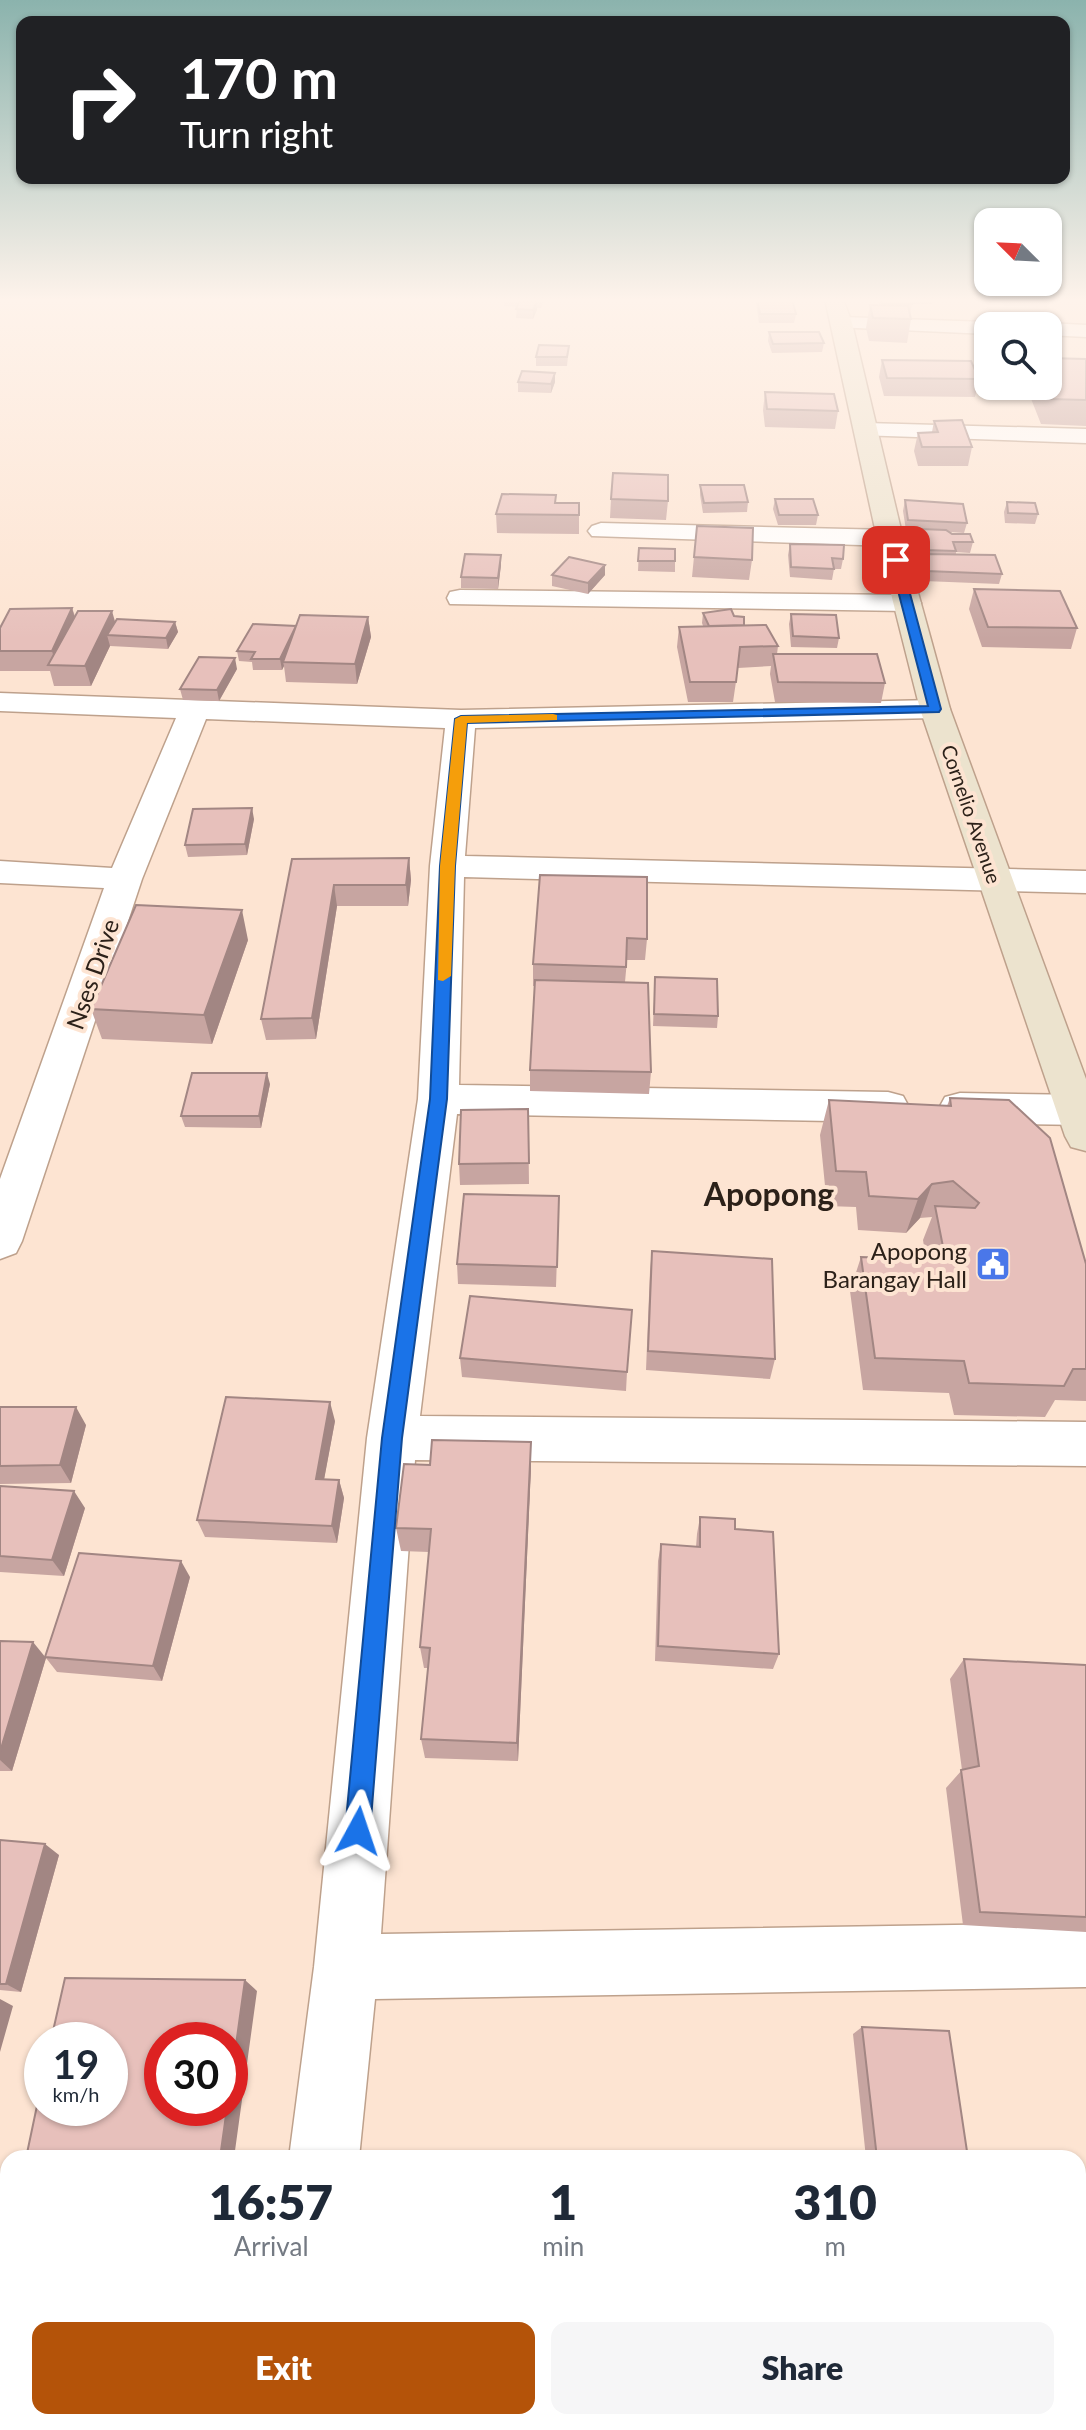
<!DOCTYPE html>
<html lang="en">
<head>
<meta charset="utf-8">
<style>
	:root { --surface:#fff; --page:#f6f6f7; --text:#1f2937; --muted:#747a83; --accent:#b45309 }
	body { margin:0; font-family:Lato,sans-serif; background:var(--page); color:var(--text); height:100vh; display:flex; flex-direction:column; font-size:30px; white-space:nowrap }
	* { box-sizing:border-box; margin:0 }
	p { font-size:26px; color:var(--muted) }
	.icon { flex:none; width:44px; height:44px; fill:none; stroke:currentColor; stroke-width:2; stroke-linecap:round; stroke-linejoin:round }
	.map { position:relative; flex:1; overflow:hidden }
	.drawer { position:absolute; left:0px; top:2150px; width:1086px; height:280px; display:flex; flex-direction:column; background:var(--surface); border-radius:24px 24px 0 0; box-shadow:0 2px 6px #0004 }
	.drawer>* { flex:none }
	.guide { position:absolute; left:16px; top:16px; width:1054px; height:168px; border-radius:16px; box-shadow:0 2px 6px #0004; background:#202124; color:#fff; overflow:hidden }
	.needle { width:52px; rotate:294deg }
	.fabs { position:absolute; left:974px; top:208px; display:grid; gap:16px }
	.fabs a { display:grid; place-items:center; width:88px; height:88px; border-radius:16px; background:var(--surface); box-shadow:0 2px 6px #0004; font-size:40px }
	.speed { position:absolute; left:24px; top:2022px; display:flex; gap:16px; font-size:40px; font-weight:700; text-align:center }
	.speed>* { display:grid; place-content:center; width:104px; height:104px; border-radius:50%; background:var(--surface); box-shadow:0 2px 6px #0004; line-height:1 }
	.speed small { font-size:20px; font-weight:400 }
	.speed .limit { border:12px solid #d22; background:#fff; color:#111 }
	.pin { position:absolute; display:grid; place-items:center; width:68px; height:68px; color:#fff; margin:-34px; border-radius:16px; box-shadow:0 4px 12px #0006 }
	.me { position:absolute; width:88px; margin:-44px; rotate:5deg; stroke-linejoin:round; filter:drop-shadow(0 0 6px #0008) }
	.turn { display:flex; align-items:center; gap:28px; height:168px; padding:0 32px; font-size:36px }
	.turn .icon { width:104px; height:104px; stroke-width:2.5 }
	.turn b { display:block; font-size:56px; line-height:68px }
	.eta { display:flex; justify-content:space-evenly; align-items:center; height:136px; text-align:center }
	.eta b { font-size:48px; font-weight:800; line-height:56px }
	.primary-button { display:flex; gap:16px; margin-top:auto; padding:16px 32px }
	.primary-button a { flex:1; height:92px; border-radius:16px; background:var(--accent); color:#fff; font-size:32px; font-weight:800; line-height:92px; text-align:center }
	.primary-button a+a { background:var(--page); color:var(--text) }
	.map>svg:first-child { display:block }
	.lines { fill:none; stroke-linecap:round; stroke-linejoin:round }
	.street-casing { stroke:#bea18c; stroke-width:3 }
	.secondary-casing { stroke:#bea18c; stroke-width:3 }
	.street { fill:#fff; fill-rule:evenodd }
	.secondary { fill:#ece3ce; fill-rule:evenodd }
	.wall { fill:#c7a5a1 }
	.shaded-wall { fill:#a28683 }
	.building { fill:#e7c0bb; stroke:#a28683; stroke-width:2 }
	.route { fill:#1a73e8; stroke:#114b97; stroke-width:2 }
	.slow { fill:#f59e0b }
	.labels { text-anchor:middle; dominant-baseline:central; stroke-width:8; stroke-linejoin:round; paint-order:stroke }
	.far-street-label { font-size:20px; fill:#2c2119; stroke:#fde4d2 }
	.street-label { font-size:24px; fill:#2c2119; stroke:#fde4d2 }
	.poi-label { font-size:24px; fill:#2c2119; stroke:#fde4d2; text-anchor:end }
	.district-label { font-size:32px; font-weight:bold; fill:#2c2119; stroke:#fde4d2 }
</style>
</head>
<body>
<div class="map">
<svg width="1086" height="2430" viewBox="0 0 1086 2430">
	<rect width="100%" height="100%" fill="#fde4d2"/>
	<g class="lines">
		<g class="street-casing">
			<path id="street" d="M842,317L988,322L996,326H988V334L835,327L832,323L835,319Z
				M1048,323L1086,325V337L1048,335V326H1040Z
				M866,423L1086,429V443L858,435L855,430L858,425Z
				M601,523L890,530L899,533L903,538L899,543L890,546L592,536L588,531L592,526Z
				M460,590L907,595L917,597L921,603L917,609L907,611L450,604L447,598L450,592Z
				M0,693L461,710L935,700L946,703L950,709L946,715L935,718L475,728L465,856L1086,871V893L464,877L459,1085L888,1092L903,1096L909,1107L903,1118L888,1122L457,1114L420,1416L1086,1422V1466L415,1460L381,1934L1086,1923V1987L375,1999L359,2158H289L314,1967L367,1438L418,1099L430,866L445,728L206,719L142,879L22,1241L16,1253L0,1259V1179L104,888L0,883V861L112,868L176,718L0,711Z
				M960,1093L1086,1095V1125L960,1123L945,1119L939,1108L945,1097Z
				M255,2422H333L332,2430H254Z"/>
		</g>
		<g class="secondary-casing">
			<path id="secondary" d="M825,299H843L852,323L903,538L950,709L1086,1079V1151L1071,1147L1065,1136L920,709L877,538Z"/>
		</g>
		<use href="#street" class="street"/>
		<use href="#secondary" class="secondary"/>
	</g>
	<path class="wall" d="M504,299H544L541,308H537L533,319L516,318L517,307L504,306Z
		M756,299H792L796,314L794,323H759L756,303Z
		M857,299H933L932,304H912L910,313L911,319L907,343L869,341L866,328L870,305L879,306V301H858Z
		M1002,299H1049L1047,307L1004,306Z
		M769,332L824,343L822,352L772,353L768,341Z
		M569,346L567,366H536V357Z
		M1086,359V426L1041,424L1026,386H1048Z
		M882,360L979,379L975,397L884,396L879,377Z
		M518,382H555L551,393L518,392Z
		M765,392L838,411L835,429L765,427L763,410Z
		M934,421L972,447L968,466H918L914,451L918,433L932,432Z
		M700,485L748,502L747,512L703,513L700,495Z
		M611,499L668,501L666,520L610,518Z
		M775,499L818,515L816,525H778L773,509Z
		M905,500L967,523L964,533L950,532L973,542L970,553L956,552V554L1002,574L999,584L924,581L920,565L922,556L917,539L919,531L906,530L903,511Z
		M1007,502L1038,514L1035,524L1005,523L1004,512Z
		M556,503H579V534L497,533L496,514Z
		M697,526L752,560L749,580L692,577Z
		M790,544L843,559L841,569H834L832,580L790,577L788,555Z
		M639,548L675,561V572L638,571Z
		M501,555V565L498,589L461,588V577Z
		M605,565V575L588,594L552,586V575Z
		M974,589L1077,628L1071,649L982,647L969,609Z
		M72,608L75,616L115,622H175L178,632L168,649L110,646L91,686H54L50,671H0V628Z
		M703,613L734,616L744,625L778,646L777,654L885,683L881,703L775,702L770,674L771,666L738,668L733,702H688L677,647L679,627L703,626L702,623Z
		M791,614L839,638L837,648L791,647L789,624Z
		M368,617L371,637L357,684L286,682L284,666L282,670H253L252,662L239,661L237,651L296,626Z
		M237,669L219,701L183,700L180,689Z
		M254,819L247,855L188,857L185,845Z
		M409,858L411,880L408,906H337L316,1039L266,1040L261,1019L292,859Z
		M540,875L647,939L645,960H627L625,982L651,1072L649,1094L530,1091V1070L535,986H533V964Z
		M248,940L212,1044L102,1039L91,1009Z
		M655,977L718,1016L717,1028L653,1026Z
		M270,1084L261,1128L185,1127L181,1116Z
		M950,1098L1086,1264V1401L1055,1400L1045,1417L954,1415L949,1393L863,1390L850,1291L861,1257L926,1259L923,1240L932,1217L920,1218L906,1233L858,1230L856,1207L827,1206L820,1135L829,1100L947,1106Z
		M528,1109L529,1184L460,1185L459,1164Z
		M559,1196L556,1287L458,1284L457,1264Z
		M652,1251L775,1359L770,1379L646,1370L650,1271Z
		M460,1358L627,1372L626,1391L462,1377Z
		M0,1407L86,1425L71,1483L0,1484Z
		M335,1421L324,1479L339,1480L344,1498L337,1543L205,1537L197,1520Z
		M531,1442V1467L518,1761L425,1758L421,1739L428,1668H424L420,1647L429,1552L401,1551L396,1528L430,1465Z
		M0,1486L85,1508L64,1576L0,1572Z
		M700,1517L779,1654L773,1669L655,1661L658,1561L661,1544L696,1547L697,1534Z
		M190,1577L162,1681L57,1672L46,1658L12,1771H0V1641L45,1657Z
		M964,1659L1086,1665V1932L963,1925L946,1788L962,1770L950,1679Z
		M0,1840L59,1855L21,1992L0,1990Z
		M862,2027L968,2158H866L853,2034Z"/>
	<path class="shaded-wall" d="M537,301V310L533,319V310Z
		M555,373V382L551,393V384Z
		M501,555V565L498,589V578Z
		M605,565V575L588,594V583Z
		M72,608L78,629L56,665L52,651Z
		M112,611L118,632L107,635L110,646L91,686L85,666Z
		M368,617L371,637L357,684L355,664Z
		M175,622L178,632L168,649L166,638Z
		M297,626L283,662L284,666L282,670L280,659Z
		M235,658L237,669L219,701L217,690Z
		M252,808L254,819L247,855L245,844Z
		M409,858L411,880L408,906L406,885Z
		M334,885L337,906L316,1039L312,1018Z
		M242,910L248,940L212,1044L204,1015Z
		M267,1073L270,1084L261,1128L259,1116Z
		M932,1184L920,1218L906,1233L918,1199Z
		M330,1402L335,1421L321,1496L316,1479Z
		M76,1407L86,1425L71,1483L60,1465Z
		M531,1442V1467L518,1761L517,1743Z
		M339,1480L344,1498L337,1543L332,1526Z
		M74,1491L85,1508L64,1576L52,1560Z
		M181,1561L190,1577L162,1681L153,1666Z
		M33,1642L46,1658L12,1771L0,1760V1752Z
		M45,1844L59,1855L21,1992L6,1984Z
		M245,1980L257,1991L234,2158H220L227,2108H230V2088Z
		M0,1999L13,2006L0,2052Z
		M185,2422H201L200,2430H184Z"/>
	<path class="building" d="M757,299H792L796,314H760Z
		M881,299H910L912,304H883Z
		M519,301H537L533,310L516,309Z
		M870,305L908,306L911,319L873,318Z
		M769,332H819L824,343L773,344Z
		M539,345L569,346L567,357H536Z
		M1048,358L1086,359V400L1048,399L1042,386H1048Z
		M882,360L971,361L979,379L887,378Z
		M522,371L555,373L551,384L518,382Z
		M765,392L834,394L838,411L767,409Z
		M962,420L972,447H922L918,433L938,432L934,421Z
		M613,473L668,475V501L611,499Z
		M700,485H744L748,502L704,503Z
		M502,494L556,495L555,503H579V515L496,514Z
		M775,499H813L818,515H779Z
		M905,500L963,504L967,523L908,520Z
		M1007,502L1035,503L1038,514L1008,513Z
		M697,526L753,528L752,560L694,557Z
		M920,529L946,530L952,534H970L973,542H953L956,551L925,550Z
		M790,544L844,545L843,559L832,558L834,569L791,567Z
		M639,548L675,549V561H638Z
		M465,554L501,555L498,578L461,577Z
		M922,554L995,555L1002,574L926,571Z
		M569,557L605,565L588,583L552,575Z
		M974,589L1060,591L1077,628L988,627Z
		M72,608L52,651H0V628L10,609Z
		M731,609L734,616L744,617V625L709,626L703,613Z
		M78,611H112L85,666L48,665Z
		M791,614L836,615L839,638L793,636Z
		M300,615L368,617L355,664L283,662Z
		M117,619L175,622L166,638L107,635Z
		M253,624L296,626L280,659H251L255,652L237,651Z
		M766,625L778,646L740,647L736,682H690L679,627Z
		M773,654H877L885,683L778,682Z
		M199,657L235,658L217,690L180,689Z
		M252,808L245,844L185,845L193,809Z
		M409,858L406,885H334L312,1018L261,1019L292,859Z
		M540,875L647,877V939L627,938L626,967L533,964Z
		M136,905L242,910L204,1015L91,1009Z
		M655,977L717,979L718,1016L654,1014Z
		M535,980L648,983L651,1072L530,1070Z
		M192,1073H267L259,1116H181Z
		M950,1098L1009,1100L1050,1138L1086,1264V1369H1073L1064,1386L969,1383L964,1361L875,1358L861,1257L959,1260L958,1252H944L935,1206L975,1208L979,1203L953,1181L932,1184L918,1199L869,1196L866,1172L836,1171L829,1100L951,1106Z
		M528,1109L529,1163L459,1164L461,1110Z
		M464,1194L559,1196L557,1267L457,1264Z
		M652,1251L772,1259L775,1359L648,1351Z
		M470,1296L632,1310L627,1372L460,1358Z
		M226,1397L330,1402L316,1479L339,1480L332,1526L197,1520Z
		M0,1407H76L60,1465L0,1466Z
		M432,1440L531,1442L517,1743L421,1739L430,1648L420,1647L431,1529L396,1528L404,1464L430,1465Z
		M0,1486L74,1491L52,1560L0,1556Z
		M700,1517L735,1519V1529L773,1532L779,1654L658,1646L661,1544L700,1547Z
		M79,1553L181,1561L153,1666L45,1657Z
		M0,1641L33,1642L0,1752Z
		M964,1659L1086,1665V1917L980,1912L961,1770L979,1766Z
		M0,1840L45,1844L6,1984H0Z
		M65,1978L245,1980L230,2088V2040H162V2108H227L220,2158H26L42,2082V2108H110V2040H51Z
		M862,2027L949,2031L968,2158H877Z
		M5,2250H8V2422H185L184,2430H0V2272Z"/>
	<linearGradient id="sky" x2="0" y2="1"><stop stop-color="#8bb3ad"/><stop offset="0.47" stop-color="#fef3eb"/><stop offset="1" stop-color="#fef3eb" stop-opacity="0"/></linearGradient>
	<rect width="1086" height="639" fill="url(#sky)"/>
	<path class="route" d="M896,556L901,560L941,709L939,712L467,723L455,866L447,1099L402,1438L370,1831L367,1840L358,1844L349,1840L345,1831L382,1438L430,1099L440,866L455,719L461,716L928,706L890,560Z"/>
	<path class="slow" d="M553,714L557,715V720L467,723L455,866L451,976L443,981L438,980L440,866L455,719L461,716Z"/>
	<defs>
		<g id="civic-square" transform="scale(1.8)"><rect x="-9" y="-9" width="18" height="18" rx="4" fill="#4a77e9" stroke="#fde4d2"/><path d="M-.6-6.5H3V-4.5H.6V-3L4-1V1h2V6H-6V1h2V-1L-.6-3ZM-1.2 2.5V6h2.4V2.5Z" fill="#fff"/></g>
	</defs>
	<g fill-rule="evenodd">
		<use href="#civic-square" x="993" y="1264"/>
	</g>
	<g class="labels">
		<g class="far-street-label">
			<text transform="translate(972 814) rotate(71)">Cornelio Avenue</text>
		</g>
		<g class="street-label">
			<text transform="translate(92 974) rotate(-71)">Nses Drive</text>
		</g>
		<g class="poi-label">
			<text x="967" y="1250">Apopong<tspan x="967" dy="28">Barangay Hall</tspan></text>
		</g>
		<g class="district-label">
			<text x="769" y="1193">Apopong</text>
		</g>
	</g>
</svg>
<div class="fabs">
<a><svg class="needle" viewBox="-14 -14 28 28"><path d="M0-13l5 13h-10z" fill="#e53935"/><path d="M0 13l5-13h-10z" fill="#747a83"/></svg></a>
<a><svg class="icon" aria-label="search" viewBox="0 0 24 24"><circle cx="10" cy="10" r="6"/><path d="M15 15l6 6"/></svg></a>
</div>
<div class="speed"><div>19<small>km/h</small></div><div class="limit">30</div></div>
<div class="pin" style="left:896px;top:560px;background:#d93025"><svg class="icon" aria-label="arrive" viewBox="0 0 24 24"><path d="M6 21V4h12l-3 4 3 4H6"/></svg></div>
<svg class="me" style="left:358px;top:1831px" viewBox="-20 -20 40 40"><path d="M0-17L14 15 0 8-14 15z" fill="#1a73e8" stroke="#fff" stroke-width="4"/></svg>
<div class="guide">
<div class="turn"><svg class="icon" aria-label="right" viewBox="0 0 24 24"><path d="M7 20v-9h11M14 6l5 5-5 5"/></svg><div><b>170 m</b>Turn right</div></div>
</div>
<section class="drawer">
<div class="eta">
<div><b>16:57</b><p>Arrival</p></div>
<div><b>1</b><p>min</p></div>
<div><b>310</b><p>m</p></div>
</div>
<div class="primary-button"><a>Exit</a><a>Share</a></div>
</section>
</div>
</body>
</html>
